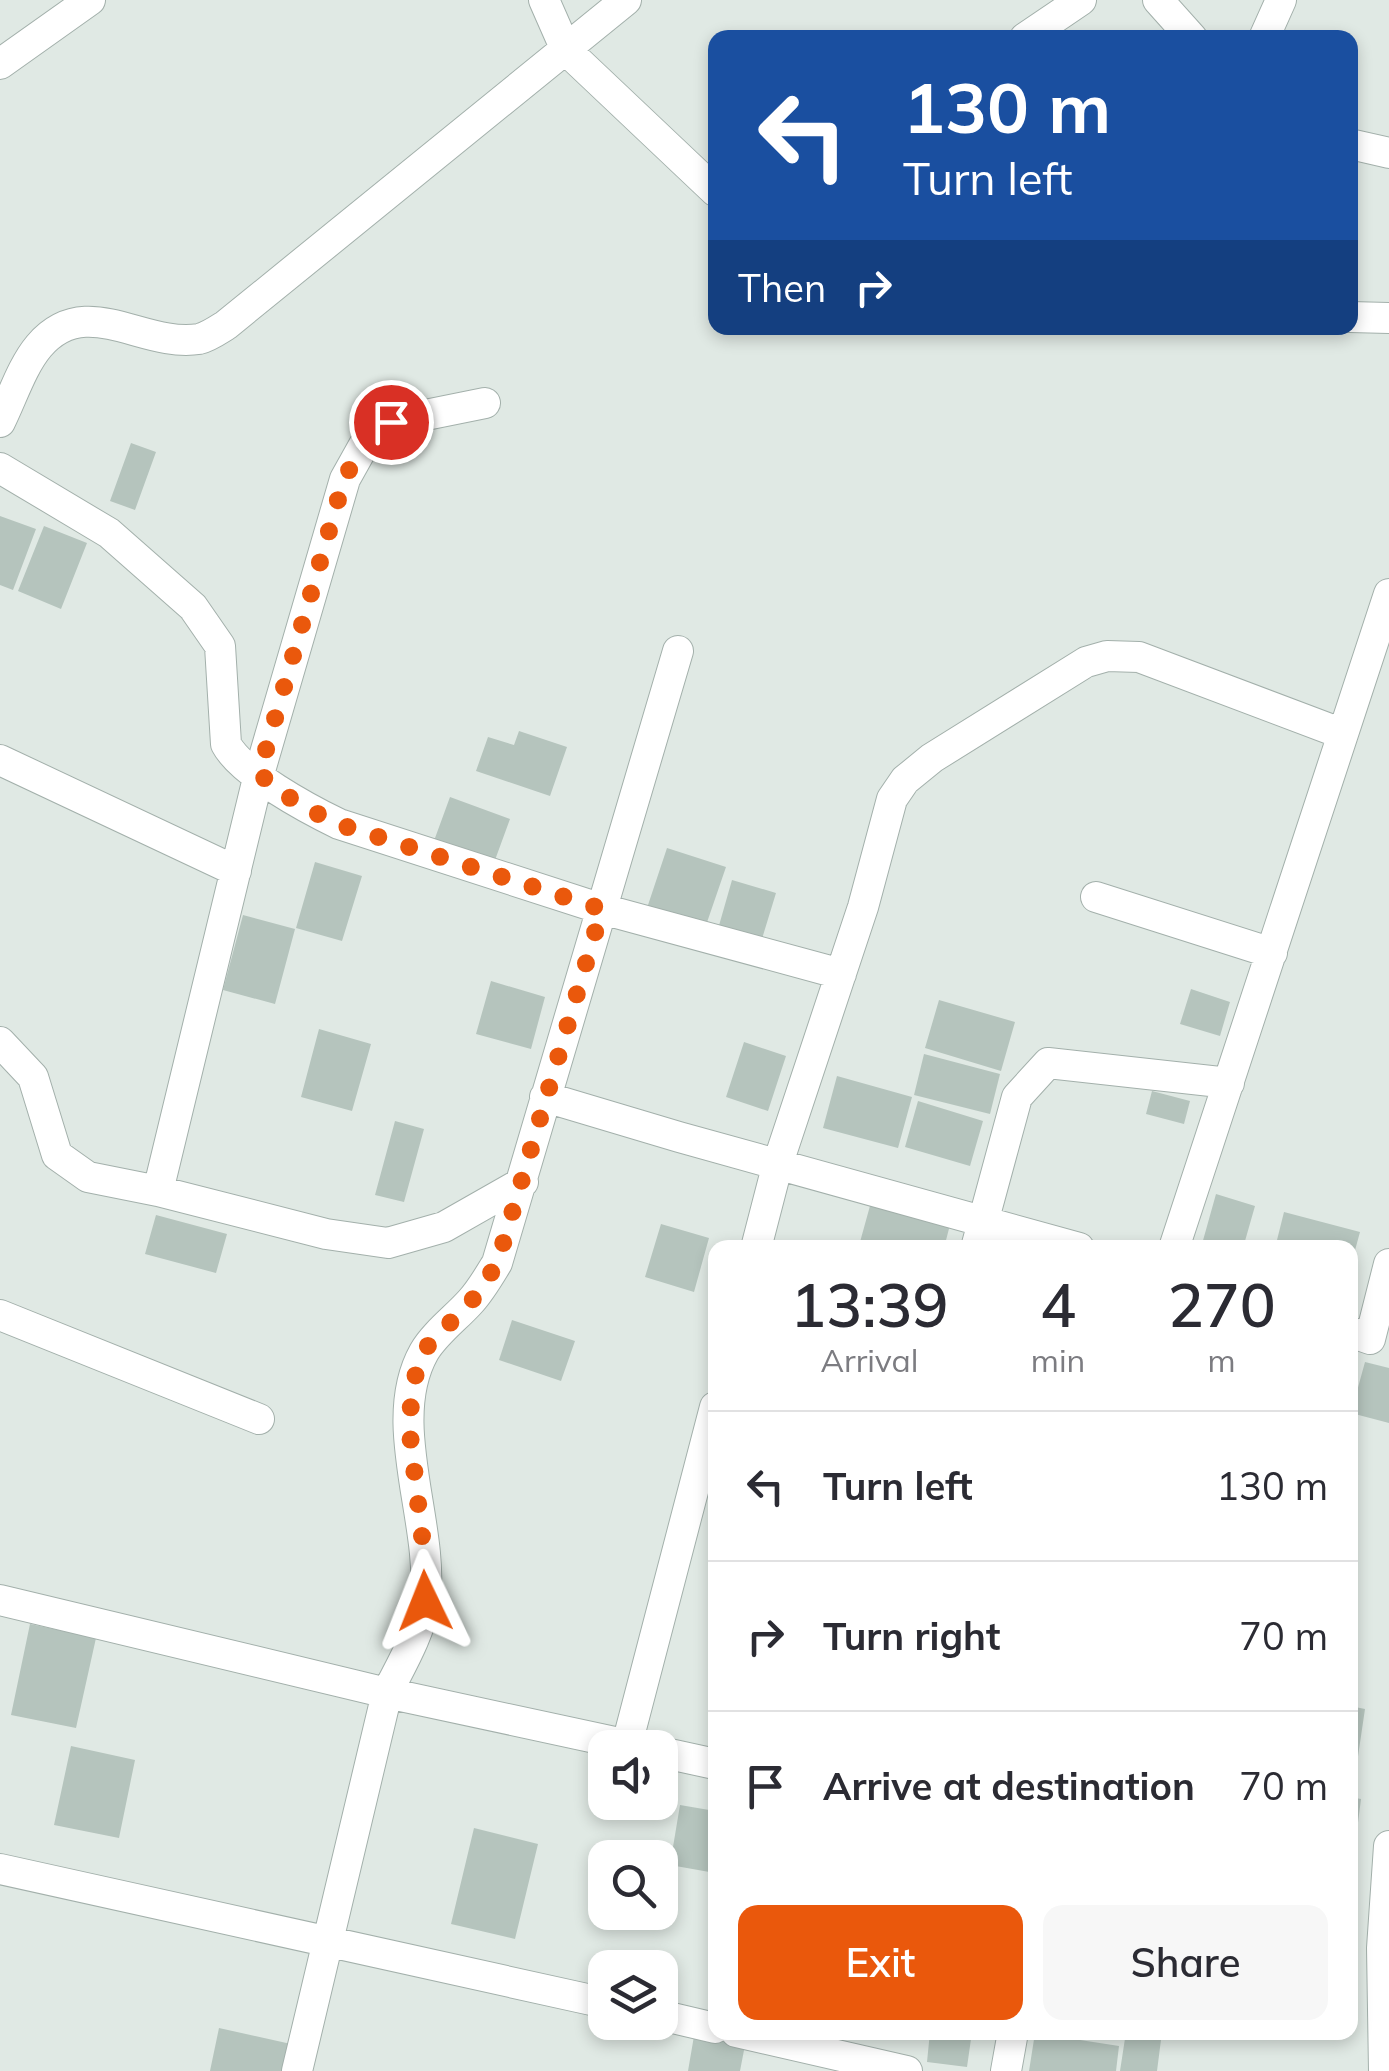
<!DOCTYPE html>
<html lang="en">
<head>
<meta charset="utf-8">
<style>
	:root { --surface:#fff; --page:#f7f7f7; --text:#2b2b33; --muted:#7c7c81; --line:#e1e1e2; --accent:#ea580c }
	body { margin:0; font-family:Mulish,sans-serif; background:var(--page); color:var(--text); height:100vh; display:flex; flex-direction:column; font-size:38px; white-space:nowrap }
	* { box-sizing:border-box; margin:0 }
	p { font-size:32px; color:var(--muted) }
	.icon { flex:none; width:55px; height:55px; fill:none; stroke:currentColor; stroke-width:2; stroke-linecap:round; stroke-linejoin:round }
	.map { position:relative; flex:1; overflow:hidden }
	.details { position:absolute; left:708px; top:1240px; width:650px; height:800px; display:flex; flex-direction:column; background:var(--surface); border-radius:20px; box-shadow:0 5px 15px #0003 }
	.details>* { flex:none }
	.top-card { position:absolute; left:708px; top:30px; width:650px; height:305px; border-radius:20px; box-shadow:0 5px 15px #0003; background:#1a4fa0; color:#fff; overflow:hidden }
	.fabs { position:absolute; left:588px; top:1730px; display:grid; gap:20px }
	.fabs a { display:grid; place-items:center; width:90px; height:90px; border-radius:20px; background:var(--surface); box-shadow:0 5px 15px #0003; font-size:50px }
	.pin { position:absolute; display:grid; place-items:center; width:85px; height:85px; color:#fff; margin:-42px; border:5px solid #fff; border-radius:50%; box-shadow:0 2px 10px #0007 }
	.me { position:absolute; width:110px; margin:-55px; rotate:358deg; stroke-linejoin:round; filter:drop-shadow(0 0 8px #0008) }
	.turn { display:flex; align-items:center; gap:35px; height:210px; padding:0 30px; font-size:45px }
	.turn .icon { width:130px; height:130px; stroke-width:2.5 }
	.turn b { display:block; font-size:70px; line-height:85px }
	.then { display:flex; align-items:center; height:95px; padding:0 30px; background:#0003; gap:20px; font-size:38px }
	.eta { display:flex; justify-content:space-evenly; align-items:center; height:170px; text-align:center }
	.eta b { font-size:60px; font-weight:600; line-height:70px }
	.button { display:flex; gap:20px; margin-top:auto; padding:20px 30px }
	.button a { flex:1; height:115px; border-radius:20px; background:var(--accent); color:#fff; font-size:40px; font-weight:600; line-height:115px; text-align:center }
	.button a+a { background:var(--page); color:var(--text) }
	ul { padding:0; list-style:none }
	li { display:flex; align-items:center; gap:30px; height:150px; padding:0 30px; border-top:2px solid var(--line) }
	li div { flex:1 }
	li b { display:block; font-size:38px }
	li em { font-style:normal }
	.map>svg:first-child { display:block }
	.building { fill:#b5c4bd }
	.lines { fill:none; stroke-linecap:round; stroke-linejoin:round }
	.minor-casing { stroke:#a3b0ab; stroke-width:32 }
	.minor { stroke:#fff; stroke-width:30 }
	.route { stroke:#ea580c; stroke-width:18; stroke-dasharray:0 32.4 }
</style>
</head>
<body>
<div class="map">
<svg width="1389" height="2071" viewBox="0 0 1389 2071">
	<rect width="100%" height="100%" fill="#e0e9e4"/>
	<path class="building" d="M131,443L156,452L135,510L110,501Z
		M0,516L36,529L13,590L0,585Z
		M44,526L87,543L61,609L18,591Z
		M519,731L567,747L550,796L476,771L488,737L514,745Z
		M450,797L510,819L491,871L431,849Z
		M667,848L726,867L703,934L645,914Z
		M315,862L362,876L342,941L296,928Z
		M732,880L776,893L761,942L718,929Z
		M243,915L295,929L275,1004L223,990Z
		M491,981L545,997L531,1049L476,1034Z
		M1191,989L1230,1002L1220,1036L1180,1024Z
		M939,1000L1015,1022L1001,1071L925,1048Z
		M319,1029L371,1044L352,1111L301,1097Z
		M744,1042L786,1056L768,1111L726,1097Z
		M924,1054L1000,1074L990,1114L914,1095Z
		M837,1076L912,1097L898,1148L823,1128Z
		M1152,1091L1190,1101L1184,1124L1146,1114Z
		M918,1101L983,1121L970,1166L905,1147Z
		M395,1121L424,1129L404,1202L375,1195Z
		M1216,1194L1255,1206L1243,1248H1216L1202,1244Z
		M873,1195L952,1217L944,1248H880L860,1242Z
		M1284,1212L1360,1232L1351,1265L1350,1248H1275Z
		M156,1215L227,1234L216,1273L145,1254Z
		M661,1224L709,1238L694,1292L645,1277Z
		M512,1320L575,1341L561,1381L499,1360Z
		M1365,1362L1389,1368V1423L1351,1413Z
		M30,1624L96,1638L76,1728L11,1715Z
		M1350,1706L1365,1709L1352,1797H1350Z
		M71,1746L135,1760L119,1838L54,1825Z
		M1350,1797L1361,1799L1352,1870H1350Z
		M680,1805L715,1811V1873L670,1865Z
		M474,1828L538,1844L515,1939L451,1924Z
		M219,2028L291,2044L285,2071H210Z
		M930,2032H972L967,2067L927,2062Z
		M1126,2032H1162L1157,2071H1120Z
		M1035,2033L1119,2046L1116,2071H1029Z
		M694,2036L745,2045L740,2071H688Z"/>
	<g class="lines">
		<g class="minor-casing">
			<path id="minor" d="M544,0L566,50L715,191
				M1158,0L1192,38
				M1025,38L1081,0
				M1264,38L1281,0
				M0,64L90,0
				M1350,144L1389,153
				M1350,317L1389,318
				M0,422C12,398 22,366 39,346C86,291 142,348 199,339C208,337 218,330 226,325L626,0
				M0,468L109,533L193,607L220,646L226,744C241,773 308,809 339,824L602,909L841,974
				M0,760L236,871
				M1096,897L1272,953
				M0,1042L33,1077L57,1155L88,1177L158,1191L326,1234L388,1243L444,1227L523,1182
				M545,1097L679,1137L1079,1248
				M158,1191L259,774L345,479L364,445L391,422L485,403
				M756,1248L778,1163L863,907L892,799L905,780L932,758L1086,662L1107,656L1139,657L1343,734
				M976,1248L1017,1097L1048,1063L1229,1083
				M1174,1248L1389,594
				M0,1315L259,1419
				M1350,1332L1370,1339L1389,1264
				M0,1600L387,1693L642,1748
				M627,1744L715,1407
				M660,1752L715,1764
				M0,1869L605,2003
				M660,2015L715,2028
				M736,2032L907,2071
				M297,2071L387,1693C401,1665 420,1634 425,1601C435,1524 384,1423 424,1352C435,1333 457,1317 471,1301C481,1290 489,1276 497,1263L678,651
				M1006,2071L1013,2032
				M1384,2071L1382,1948L1389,1846"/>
		</g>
		<use href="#minor" class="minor"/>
	</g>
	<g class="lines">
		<path class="route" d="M391,422L364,444L344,479L259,774L298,804L338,824L602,909L497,1264L474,1298L424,1350L413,1383L409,1426L422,1536L425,1601"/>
	</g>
</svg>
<div class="fabs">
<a><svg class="icon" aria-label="sound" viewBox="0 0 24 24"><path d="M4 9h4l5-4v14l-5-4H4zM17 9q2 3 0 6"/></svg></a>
<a><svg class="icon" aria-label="search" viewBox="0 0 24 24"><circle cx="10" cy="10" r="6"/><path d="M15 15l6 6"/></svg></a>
<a><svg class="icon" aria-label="layers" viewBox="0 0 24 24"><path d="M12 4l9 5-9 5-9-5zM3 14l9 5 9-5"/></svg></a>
</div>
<div class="pin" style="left:391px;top:422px;background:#d93025"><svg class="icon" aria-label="arrive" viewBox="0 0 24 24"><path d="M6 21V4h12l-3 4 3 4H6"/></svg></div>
<svg class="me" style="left:425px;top:1601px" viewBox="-20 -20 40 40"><path d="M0-17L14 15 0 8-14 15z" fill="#ea580c" stroke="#fff" stroke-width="4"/></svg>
<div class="top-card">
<div class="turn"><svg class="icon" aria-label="left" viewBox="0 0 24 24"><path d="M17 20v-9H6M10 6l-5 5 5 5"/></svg><div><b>130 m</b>Turn left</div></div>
<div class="then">Then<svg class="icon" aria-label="right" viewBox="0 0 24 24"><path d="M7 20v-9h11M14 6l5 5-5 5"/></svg></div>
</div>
<section class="details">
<div class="eta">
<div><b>13:39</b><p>Arrival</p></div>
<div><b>4</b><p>min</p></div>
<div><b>270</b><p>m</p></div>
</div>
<ul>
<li><svg class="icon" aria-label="left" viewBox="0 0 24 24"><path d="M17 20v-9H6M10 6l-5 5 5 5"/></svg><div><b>Turn left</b></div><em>130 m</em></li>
<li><svg class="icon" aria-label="right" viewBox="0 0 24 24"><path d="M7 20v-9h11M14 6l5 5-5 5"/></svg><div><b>Turn right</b></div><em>70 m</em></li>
<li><svg class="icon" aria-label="arrive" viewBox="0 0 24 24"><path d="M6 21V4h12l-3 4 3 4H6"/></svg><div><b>Arrive at destination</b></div><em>70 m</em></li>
</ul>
<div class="button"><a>Exit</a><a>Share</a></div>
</section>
</div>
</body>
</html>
